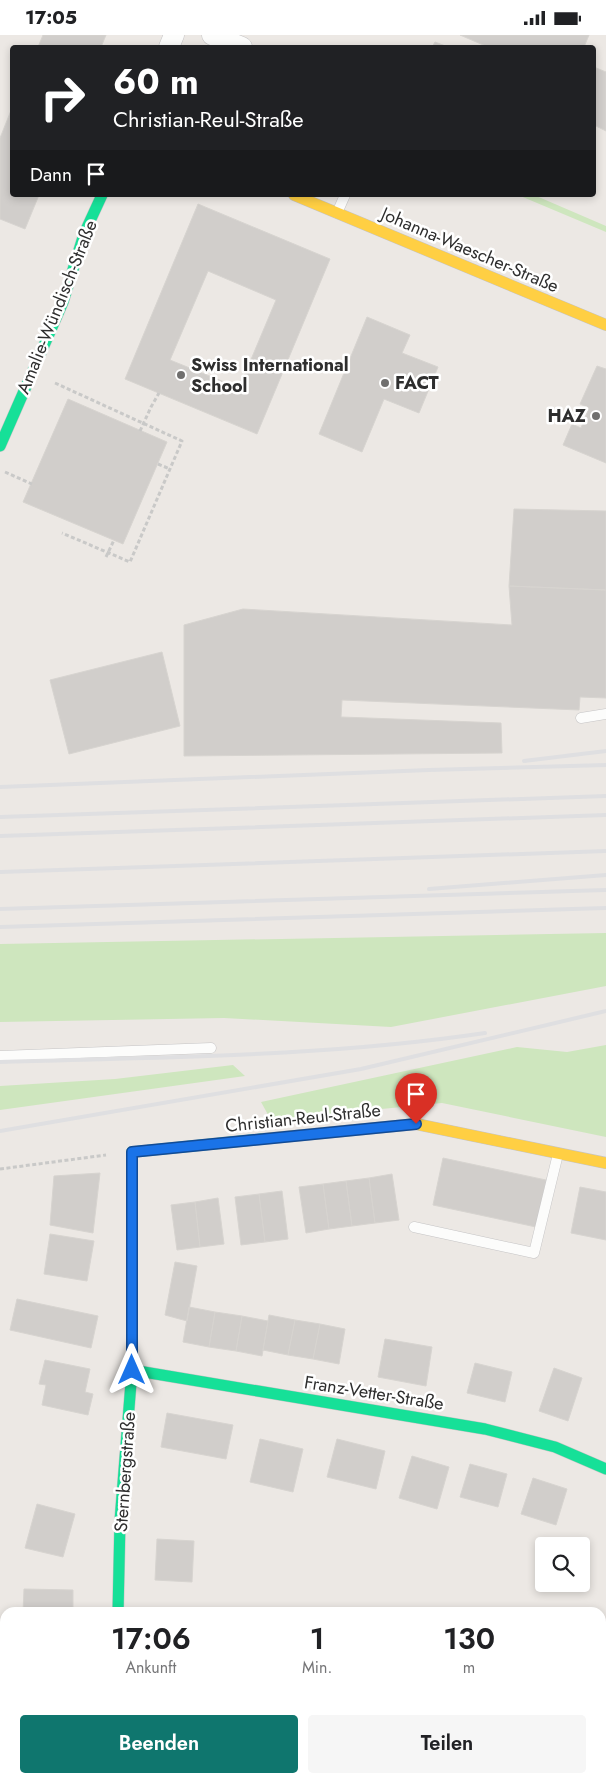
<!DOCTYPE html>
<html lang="de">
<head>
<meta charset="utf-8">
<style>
	:root { --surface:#fff; --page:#f6f6f6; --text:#202124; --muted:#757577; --accent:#0f766e }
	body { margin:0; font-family:Jost,sans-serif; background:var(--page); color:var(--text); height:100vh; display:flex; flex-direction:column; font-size:19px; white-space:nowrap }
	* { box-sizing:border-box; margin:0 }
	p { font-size:16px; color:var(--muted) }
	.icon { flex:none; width:28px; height:28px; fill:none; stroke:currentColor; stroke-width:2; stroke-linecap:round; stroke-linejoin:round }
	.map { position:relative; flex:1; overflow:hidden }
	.side { position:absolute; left:0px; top:1572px; width:606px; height:176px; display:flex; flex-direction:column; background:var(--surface); border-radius:15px 15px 0 0; box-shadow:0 2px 8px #0003 }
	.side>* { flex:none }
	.hud { position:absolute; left:10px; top:10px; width:586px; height:152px; border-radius:5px; box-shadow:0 2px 8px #0003; background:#202124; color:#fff; overflow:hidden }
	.tools { position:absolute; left:535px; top:1502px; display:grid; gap:10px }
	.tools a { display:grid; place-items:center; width:55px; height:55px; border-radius:5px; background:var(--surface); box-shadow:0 2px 8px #0003; font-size:25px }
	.pin { position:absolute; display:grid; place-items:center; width:42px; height:42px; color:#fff; margin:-51px -21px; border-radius:50% 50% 50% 0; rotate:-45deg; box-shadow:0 0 5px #0007 }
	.pin .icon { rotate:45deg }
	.me { position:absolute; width:55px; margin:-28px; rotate:0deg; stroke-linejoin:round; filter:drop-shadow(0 0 4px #0008) }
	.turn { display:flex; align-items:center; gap:18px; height:105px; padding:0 20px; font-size:22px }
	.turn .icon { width:65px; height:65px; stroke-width:2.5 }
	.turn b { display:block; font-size:35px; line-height:42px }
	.then { display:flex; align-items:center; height:48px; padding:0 20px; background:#0003; gap:10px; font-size:19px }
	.eta { display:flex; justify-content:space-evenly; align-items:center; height:85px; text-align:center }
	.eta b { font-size:30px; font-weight:600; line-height:35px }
	.primary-button { display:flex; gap:10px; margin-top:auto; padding:10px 20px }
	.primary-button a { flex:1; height:58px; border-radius:5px; background:var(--accent); color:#fff; font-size:20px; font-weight:600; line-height:58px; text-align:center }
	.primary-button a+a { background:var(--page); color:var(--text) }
	.status { display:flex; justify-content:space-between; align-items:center; height:35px; padding:0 25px; background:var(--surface); direction:ltr }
	.status svg { height:14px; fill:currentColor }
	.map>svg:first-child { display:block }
	.green { fill:#cee6be }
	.building { fill:#d1cecb; stroke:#d7d4d0; fill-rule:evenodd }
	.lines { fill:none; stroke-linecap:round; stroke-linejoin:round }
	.lane-casing { stroke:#c5c4c5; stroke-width:11 }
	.street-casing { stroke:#c5c4c5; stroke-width:21 }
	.fast-casing { stroke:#c5c4c5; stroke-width:12 }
	.slow-casing { stroke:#c5c4c5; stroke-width:12 }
	.path { stroke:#c9c9c8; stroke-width:3; stroke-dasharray:4 2.5; stroke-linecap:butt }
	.lane { stroke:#fcfcfb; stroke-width:10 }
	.street { stroke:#fcfcfb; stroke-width:20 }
	.fast { stroke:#16e098; stroke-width:11 }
	.slow { stroke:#ffcf43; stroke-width:11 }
	.rail { stroke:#dfdfe1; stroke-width:4 }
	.route-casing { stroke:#114b97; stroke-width:12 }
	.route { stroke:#1a73e8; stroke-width:9 }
	.poi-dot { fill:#706f6e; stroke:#fff; stroke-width:2 }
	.labels { text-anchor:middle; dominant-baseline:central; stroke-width:5; stroke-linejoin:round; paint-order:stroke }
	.street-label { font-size:18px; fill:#2e2e2e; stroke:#fff }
	.poi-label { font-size:18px; font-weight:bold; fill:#2e2e2e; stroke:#fff; text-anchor:start }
</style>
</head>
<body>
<div class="status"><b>17:05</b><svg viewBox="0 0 49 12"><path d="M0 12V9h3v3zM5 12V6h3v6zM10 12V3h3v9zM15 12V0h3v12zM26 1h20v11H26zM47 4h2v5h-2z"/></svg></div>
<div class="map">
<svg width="606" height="1748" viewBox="0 0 606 1748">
	<rect width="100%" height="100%" fill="#ece8e4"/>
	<path class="green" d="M518,160H534L606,191V197Z
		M606,898V951L391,992L224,983L0,987V909Z
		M606,1010V1102L442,1068L271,1085L261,1067L517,1012L567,1017Z
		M233,1030L245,1041L0,1075V1051L115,1044Z"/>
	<path class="building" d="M43,0H106L101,12H38Z
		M460,0H589L584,12H488Z
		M435,7L448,12H432Z
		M594,32L606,37V96L594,90Z
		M12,73V160H39L25,194L0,184V103Z
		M198,169L330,224L257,399L125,344ZM208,236L276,265L239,353L170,325Z
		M367,282L410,300L402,318L438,332L419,378L384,364L362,417L319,399Z
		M597,331L606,334V428L563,410L572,389L581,393L589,373L580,369Z
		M68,364L167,407L123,509L23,467Z
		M514,474L606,476V555L509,551Z
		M509,551L606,555V663L580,662L579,675L342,665L341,682L501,688L502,718L184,721V590L243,574L512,590Z
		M162,617L180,691L69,719L50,645Z
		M443,1123L546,1145L536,1192L433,1170Z
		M100,1138L93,1198L50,1190L54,1141Z
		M392,1139L399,1185L375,1188L369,1143Z
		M369,1143L375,1188L352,1191L346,1146Z
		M346,1146L352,1191L329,1194L323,1149Z
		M323,1149L329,1194L306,1198L299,1152Z
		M580,1152L606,1157V1205L571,1198Z
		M282,1156L288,1204L265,1207L259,1159Z
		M259,1159L265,1207L241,1210L235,1162Z
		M218,1163L224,1209L200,1212L195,1167Z
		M195,1167L200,1212L177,1215L171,1170Z
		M50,1199L94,1206L87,1246L44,1239Z
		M175,1227L197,1231L187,1286L165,1280Z
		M17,1264L98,1281L91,1313L10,1295Z
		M189,1272L215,1277L209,1312L183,1307Z
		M215,1277L242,1281L236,1316L209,1312Z
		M269,1280L295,1285L288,1320L263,1315Z
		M242,1281L268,1286L262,1321L236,1316Z
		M295,1285L320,1289L313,1324L288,1320Z
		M320,1289L345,1294L339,1329L313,1324Z
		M385,1304L432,1312L426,1351L378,1342Z
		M45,1325L90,1334L85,1357L93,1359L88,1380L42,1370L46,1350L39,1349Z
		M475,1328L512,1337L505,1367L467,1358Z
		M554,1333L582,1343L568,1386L539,1376Z
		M167,1378L233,1390L226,1424L161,1412Z
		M260,1404L303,1414L293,1457L250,1447Z
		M337,1404L385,1416L376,1454L327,1442Z
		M412,1421L449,1432L437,1474L399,1463Z
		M470,1429L507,1439L498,1472L460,1462Z
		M533,1443L567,1454L556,1490L521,1479Z
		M37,1469L75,1479L63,1522L25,1513Z
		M157,1504L194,1506L192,1547L155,1545Z
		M24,1554L73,1555V1578H23Z
		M151,1744H189V1747L151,1746Z
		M218,1744H263L262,1748H218Z
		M299,1744H353L352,1748H310L299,1746Z
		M391,1744H415L428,1748H390Z"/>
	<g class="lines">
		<g class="lane-casing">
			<path id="lane" d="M337,178L345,160
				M581,683L606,679
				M0,1021L211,1013
				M414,1192L534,1218L558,1119"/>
		</g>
		<g class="street-casing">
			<path id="street" d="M212,0L242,12
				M169,12L174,0
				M0,1646H5
				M114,1748V1744"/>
		</g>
		<g class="fast-casing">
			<path id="fast" d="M0,411L63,267L84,199L102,160
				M132,1335L485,1394L555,1412L606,1434
				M118,1578L120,1486L132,1335V1117L262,1104"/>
		</g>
		<g class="slow-casing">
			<path id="slow" d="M294,160L606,290
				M262,1104L416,1089L606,1128"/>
		</g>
		<path class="path" d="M55,348L182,406L130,527L62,498
			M140,396L151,372L159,358
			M158,429L170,434
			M5,437L32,449
			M106,522L114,505
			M0,1134L106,1120"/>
		<use href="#lane" class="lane"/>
		<use href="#street" class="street"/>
		<use href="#fast" class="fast"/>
		<use href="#slow" class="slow"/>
		<path class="rail" d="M524,726L606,716
			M0,752L429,735L606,730
			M0,782L606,761
			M0,801L606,780
			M0,837L606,816
			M429,854L606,840
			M0,874L606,855
			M0,892L606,873
			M0,1027C162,1022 324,1022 485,998
			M0,1096L361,1034L606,976"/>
	</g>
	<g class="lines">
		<g class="route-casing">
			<path id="route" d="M132,1335V1117L416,1089"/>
		</g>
		<use href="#route" class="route"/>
	</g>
	<g class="poi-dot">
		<circle cx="181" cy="340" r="5"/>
		<circle cx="385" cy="348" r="5"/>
		<circle cx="596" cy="381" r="5"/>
	</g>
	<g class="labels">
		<g class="street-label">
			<text transform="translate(470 215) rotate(23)">Johanna-Waescher-Straße</text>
			<text transform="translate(57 272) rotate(-68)">Amalie-Wündisch-Straße</text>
			<text transform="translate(303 1083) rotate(-6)">Christian-Reul-Straße</text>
			<text transform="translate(374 1358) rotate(9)">Franz-Vetter-Straße</text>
			<text transform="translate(125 1437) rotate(-86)">Sternbergstraße</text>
		</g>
		<g class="poi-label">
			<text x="191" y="330">Swiss International<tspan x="191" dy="21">School</tspan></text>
			<text x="395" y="348">FACT</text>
			<text x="586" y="381" text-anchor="end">HAZ</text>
		</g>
	</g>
</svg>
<div class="tools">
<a><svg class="icon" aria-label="search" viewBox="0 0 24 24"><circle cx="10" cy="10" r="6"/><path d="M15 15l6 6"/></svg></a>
</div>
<div class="pin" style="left:416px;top:1089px;background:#d93025"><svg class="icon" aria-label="arrive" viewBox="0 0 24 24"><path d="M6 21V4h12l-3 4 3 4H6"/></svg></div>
<svg class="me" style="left:132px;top:1335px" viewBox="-20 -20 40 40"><path d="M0-17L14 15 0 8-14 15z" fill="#1a73e8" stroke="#fff" stroke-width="4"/></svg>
<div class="hud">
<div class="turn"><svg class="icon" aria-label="right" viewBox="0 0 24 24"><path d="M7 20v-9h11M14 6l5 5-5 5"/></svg><div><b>60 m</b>Christian-Reul-Straße</div></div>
<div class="then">Dann<svg class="icon" aria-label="arrive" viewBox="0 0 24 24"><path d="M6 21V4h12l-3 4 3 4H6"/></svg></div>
</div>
<section class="side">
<div class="eta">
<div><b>17:06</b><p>Ankunft</p></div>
<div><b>1</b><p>Min.</p></div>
<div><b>130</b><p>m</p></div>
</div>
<div class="primary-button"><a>Beenden</a><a>Teilen</a></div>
</section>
</div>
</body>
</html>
